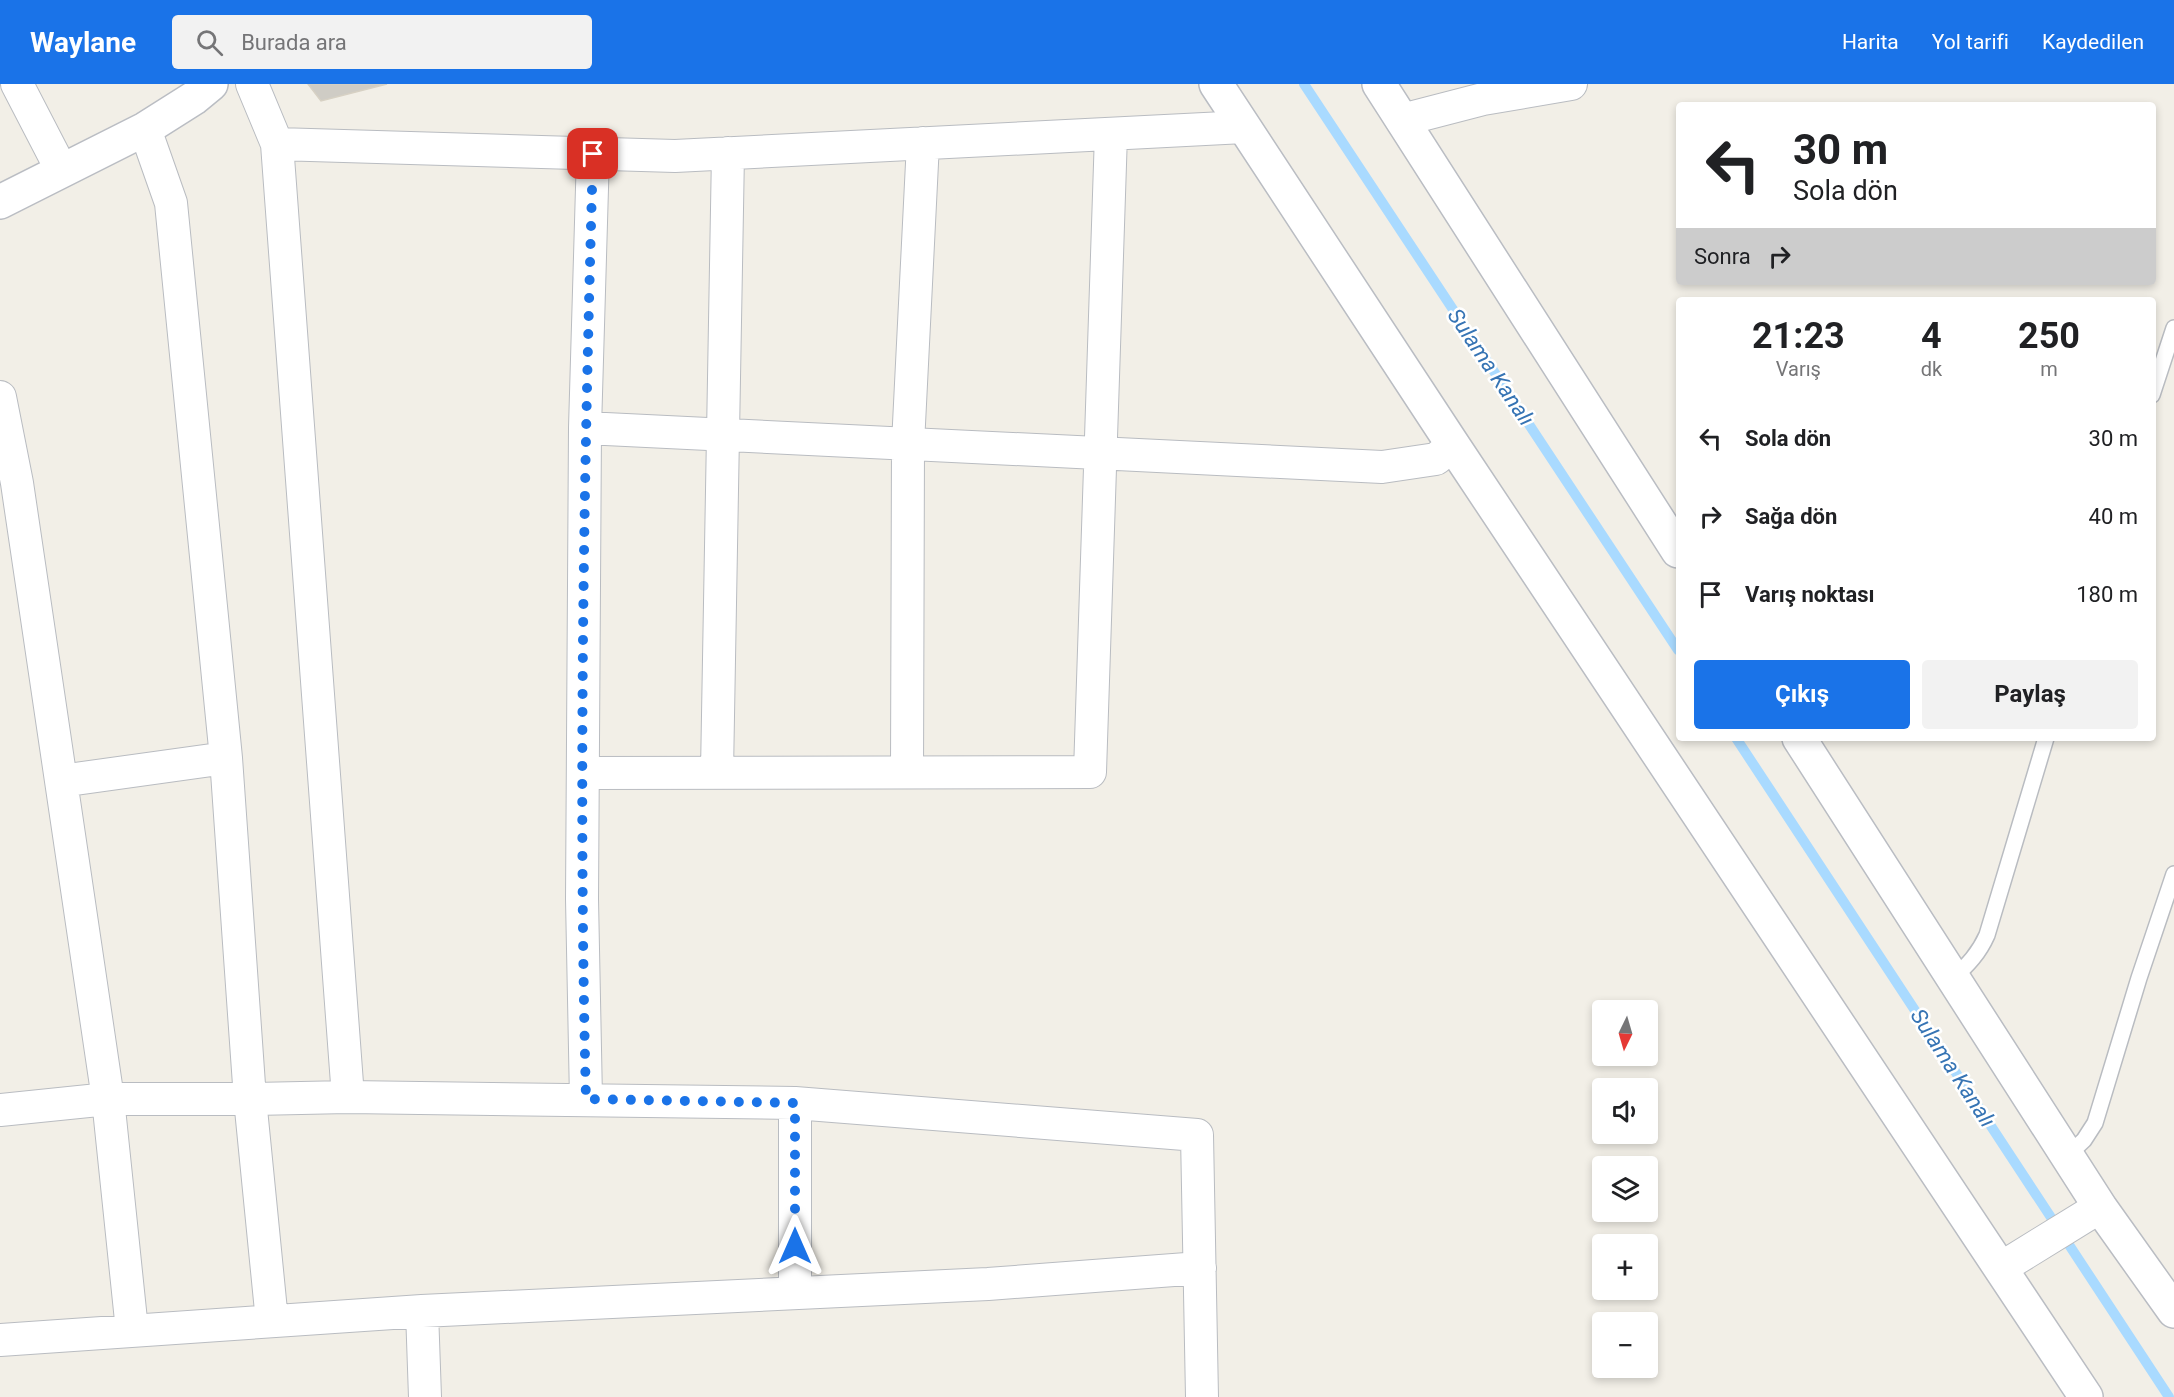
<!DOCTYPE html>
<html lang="tr">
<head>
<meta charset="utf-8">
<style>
	:root { --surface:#fff; --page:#f2f2f2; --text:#202124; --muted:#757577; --accent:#1a73e8 }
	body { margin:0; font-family:Roboto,sans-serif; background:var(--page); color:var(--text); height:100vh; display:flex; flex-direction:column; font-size:22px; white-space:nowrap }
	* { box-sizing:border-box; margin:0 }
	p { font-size:20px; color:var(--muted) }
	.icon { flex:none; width:33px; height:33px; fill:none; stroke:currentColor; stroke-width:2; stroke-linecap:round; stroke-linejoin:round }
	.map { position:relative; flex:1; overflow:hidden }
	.drawer { position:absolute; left:1676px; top:213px; width:480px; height:444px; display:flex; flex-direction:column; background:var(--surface); border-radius:6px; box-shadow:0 3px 9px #0003 }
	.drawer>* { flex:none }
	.banner { position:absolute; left:1676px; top:18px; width:480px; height:183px; border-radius:6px; box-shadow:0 3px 9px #0003; background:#fff; color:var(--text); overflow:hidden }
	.needle { width:39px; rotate:185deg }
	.buttons { position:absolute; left:1592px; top:916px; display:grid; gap:12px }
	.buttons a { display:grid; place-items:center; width:66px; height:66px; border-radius:6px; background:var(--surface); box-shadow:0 3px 9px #0003; font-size:30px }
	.pin { position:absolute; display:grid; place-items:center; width:51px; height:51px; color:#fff; margin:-26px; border-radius:12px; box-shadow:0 3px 9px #0006 }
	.me { position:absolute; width:66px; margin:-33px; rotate:0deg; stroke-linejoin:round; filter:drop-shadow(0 0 4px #0008) }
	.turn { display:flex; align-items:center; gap:21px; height:126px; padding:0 18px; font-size:27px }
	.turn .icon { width:78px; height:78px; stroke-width:2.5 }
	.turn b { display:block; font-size:42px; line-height:51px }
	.then { display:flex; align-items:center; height:57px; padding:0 18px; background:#0003; gap:12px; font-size:22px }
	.eta { display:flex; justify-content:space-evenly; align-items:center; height:102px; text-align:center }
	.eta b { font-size:36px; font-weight:700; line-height:42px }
	.cta { display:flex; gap:12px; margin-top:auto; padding:12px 18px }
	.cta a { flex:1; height:69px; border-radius:6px; background:var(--accent); color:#fff; font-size:24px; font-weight:700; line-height:69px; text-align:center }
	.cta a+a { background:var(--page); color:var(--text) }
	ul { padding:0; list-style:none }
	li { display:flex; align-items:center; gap:18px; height:78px; padding:0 18px }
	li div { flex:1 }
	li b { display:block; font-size:22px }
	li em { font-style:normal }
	header { display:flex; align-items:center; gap:36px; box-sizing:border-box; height:84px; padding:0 30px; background:var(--accent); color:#fff }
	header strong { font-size:28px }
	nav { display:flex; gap:33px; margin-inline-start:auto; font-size:21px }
	.search { width:420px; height:54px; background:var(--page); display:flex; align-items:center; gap:15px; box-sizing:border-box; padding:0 21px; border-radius:6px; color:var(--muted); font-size:22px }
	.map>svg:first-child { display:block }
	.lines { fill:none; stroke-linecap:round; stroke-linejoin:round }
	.stream { stroke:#a9daff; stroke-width:10 }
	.building { fill:#cfccc5; stroke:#d7d1c4; stroke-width:1.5 }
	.lane-casing { stroke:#b9bcc1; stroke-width:18 }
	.street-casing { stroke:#b9bcc1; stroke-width:34 }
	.secondary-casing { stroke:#babdc3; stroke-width:36 }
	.lane { stroke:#fff; stroke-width:15 }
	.street { stroke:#fff; stroke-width:32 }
	.secondary { stroke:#fff; stroke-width:33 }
	.route { stroke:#1a73e8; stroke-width:10; stroke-dasharray:0 18 }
	.labels { text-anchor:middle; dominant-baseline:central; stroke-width:5; stroke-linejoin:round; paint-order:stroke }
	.water-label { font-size:22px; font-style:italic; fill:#3674b4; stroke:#fff }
</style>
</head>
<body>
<header>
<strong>Waylane</strong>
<div class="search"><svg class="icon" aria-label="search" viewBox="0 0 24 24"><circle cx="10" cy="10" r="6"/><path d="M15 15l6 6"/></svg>Burada ara</div>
<nav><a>Harita</a><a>Yol tarifi</a><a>Kaydedilen</a></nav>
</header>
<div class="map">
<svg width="2174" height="1313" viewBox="0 0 2174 1313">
	<rect width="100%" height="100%" fill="#f2efe7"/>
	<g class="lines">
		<path class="stream" d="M1304,0L1678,566
			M1736,654L2169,1313"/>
	</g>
	<path class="building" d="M308,0H387L321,17Z"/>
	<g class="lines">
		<g class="lane-casing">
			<path id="lane" d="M2152,311L2174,244
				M1953,894C1968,881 1979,869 1987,851L2046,654
				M2067,1072L2084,1056L2095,1039L2139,894L2174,790"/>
		</g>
		<g class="street-casing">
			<path id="street" d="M17,0L61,85
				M252,0L277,60L348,1013
				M1402,36L1483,15L1571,0
				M145,45L171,119L226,674L250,1015L272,1237
				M277,60L675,72L1244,43
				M0,313L17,399L108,1015L132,1246
				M585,344L1382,383L1436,375L1453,361
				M717,688L728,69
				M907,688L908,360L923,59
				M583,689L1090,688L1111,50
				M61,697L226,674
				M586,1015L582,815L585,344L593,70
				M795,1019V1209
				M0,1026L108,1015H250L348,1013L795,1019L1197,1051L1202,1313
				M2001,1184L2100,1123
				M422,1227L425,1313
				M0,1256L422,1227L988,1200L1200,1184"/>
		</g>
		<g class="secondary-casing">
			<path id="secondary" d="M1216,0L1453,361L2086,1313
				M1379,0L1678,467
				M0,118L145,45L194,14L211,0
				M1799,654L2100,1123L2174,1227"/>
		</g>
		<use href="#lane" class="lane"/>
		<use href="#street" class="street"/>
		<use href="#secondary" class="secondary"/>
	</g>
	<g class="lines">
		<path class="route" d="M593,70C584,385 578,700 586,1015L795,1019V1162"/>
	</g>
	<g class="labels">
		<g class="water-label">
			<text transform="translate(1491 283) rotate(56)">Sulama Kanalı</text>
			<text transform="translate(1953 984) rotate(57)">Sulama Kanalı</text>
		</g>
	</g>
</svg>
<div class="buttons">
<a><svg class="needle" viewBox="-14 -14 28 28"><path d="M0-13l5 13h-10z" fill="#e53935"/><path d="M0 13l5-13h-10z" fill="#757577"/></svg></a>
<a><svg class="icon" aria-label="sound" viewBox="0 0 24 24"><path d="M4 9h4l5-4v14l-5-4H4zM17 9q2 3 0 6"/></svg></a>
<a><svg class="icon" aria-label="layers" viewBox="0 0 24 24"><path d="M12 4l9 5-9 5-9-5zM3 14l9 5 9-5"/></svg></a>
<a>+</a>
<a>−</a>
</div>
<div class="pin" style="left:593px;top:70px;background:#d93025"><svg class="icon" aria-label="arrive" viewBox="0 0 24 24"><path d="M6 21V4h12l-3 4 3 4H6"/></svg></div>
<svg class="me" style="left:795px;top:1162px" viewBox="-20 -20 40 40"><path d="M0-17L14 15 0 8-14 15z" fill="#1a73e8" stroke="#fff" stroke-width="4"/></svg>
<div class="banner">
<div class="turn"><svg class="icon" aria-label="left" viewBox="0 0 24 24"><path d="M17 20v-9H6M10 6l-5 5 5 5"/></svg><div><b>30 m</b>Sola dön</div></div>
<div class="then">Sonra<svg class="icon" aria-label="right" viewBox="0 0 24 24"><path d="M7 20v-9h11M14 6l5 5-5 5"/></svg></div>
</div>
<section class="drawer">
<div class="eta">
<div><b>21:23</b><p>Varış</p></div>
<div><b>4</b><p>dk</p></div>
<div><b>250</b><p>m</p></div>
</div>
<ul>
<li><svg class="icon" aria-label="left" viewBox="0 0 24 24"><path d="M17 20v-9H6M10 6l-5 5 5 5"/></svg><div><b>Sola dön</b></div><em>30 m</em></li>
<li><svg class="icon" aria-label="right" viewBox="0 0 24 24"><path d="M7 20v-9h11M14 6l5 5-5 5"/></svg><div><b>Sağa dön</b></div><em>40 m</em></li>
<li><svg class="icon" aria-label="arrive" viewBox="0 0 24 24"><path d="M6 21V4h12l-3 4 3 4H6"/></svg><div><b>Varış noktası</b></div><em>180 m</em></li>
</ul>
<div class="cta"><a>Çıkış</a><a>Paylaş</a></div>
</section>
</div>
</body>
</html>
